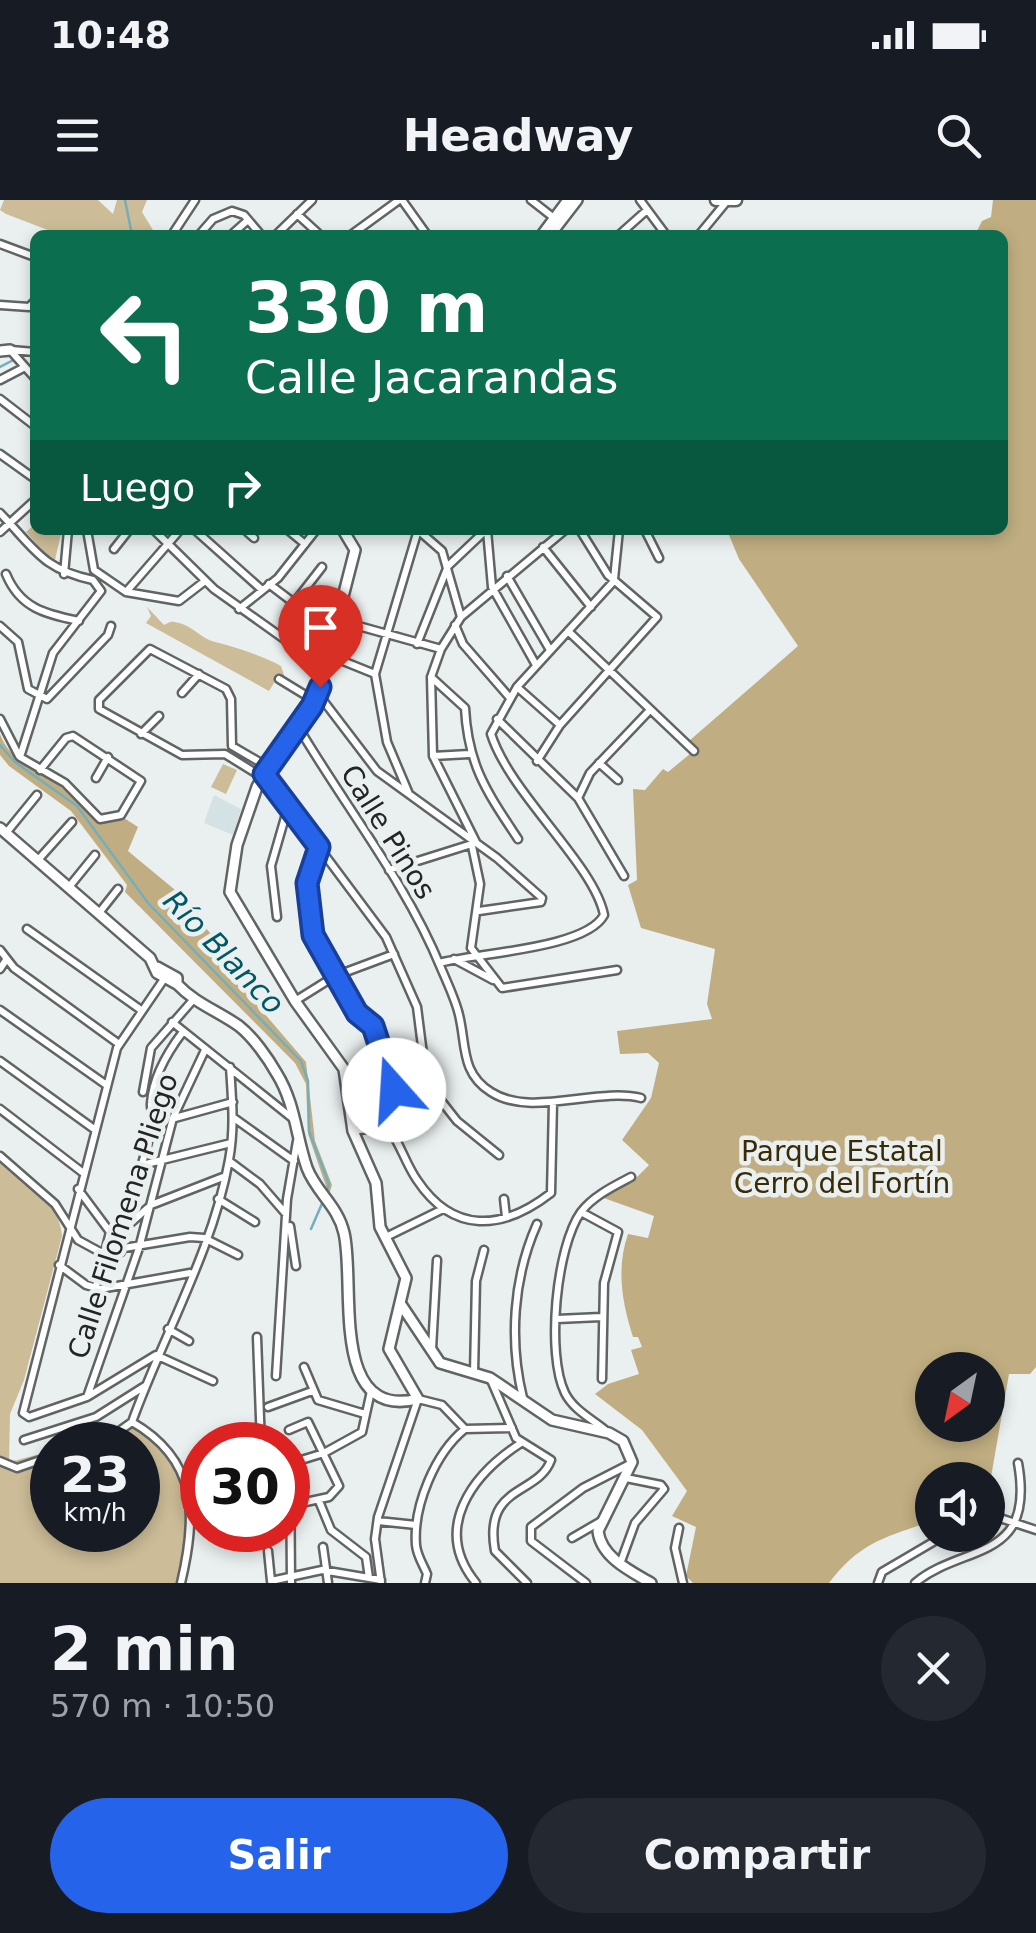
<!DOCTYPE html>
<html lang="es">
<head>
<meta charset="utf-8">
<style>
	:root { --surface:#171b24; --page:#242831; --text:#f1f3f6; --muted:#9ea1a6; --accent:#2563eb }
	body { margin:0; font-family:"DejaVu Sans",sans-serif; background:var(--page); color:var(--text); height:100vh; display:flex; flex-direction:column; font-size:38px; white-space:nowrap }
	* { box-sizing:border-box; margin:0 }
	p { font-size:32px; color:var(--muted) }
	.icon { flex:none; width:55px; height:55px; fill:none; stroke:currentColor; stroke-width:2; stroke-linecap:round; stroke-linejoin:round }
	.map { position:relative; height:1383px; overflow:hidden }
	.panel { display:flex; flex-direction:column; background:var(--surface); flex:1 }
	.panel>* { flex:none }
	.hud { position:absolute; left:30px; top:30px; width:978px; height:305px; border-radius:15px; box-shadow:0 5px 15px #0003; background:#0b6e4f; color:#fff; overflow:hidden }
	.needle { width:65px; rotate:213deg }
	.fabs { position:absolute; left:915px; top:1152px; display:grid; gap:20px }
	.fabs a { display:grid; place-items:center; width:90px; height:90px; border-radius:50%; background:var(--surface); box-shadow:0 5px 15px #0003; font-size:50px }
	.speed { position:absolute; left:30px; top:1222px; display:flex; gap:20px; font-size:50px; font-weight:700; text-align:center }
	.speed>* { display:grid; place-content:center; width:130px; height:130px; border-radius:50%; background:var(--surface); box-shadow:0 5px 15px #0003; line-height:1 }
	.speed small { font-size:25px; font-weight:400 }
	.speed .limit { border:15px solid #d22; background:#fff; color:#111 }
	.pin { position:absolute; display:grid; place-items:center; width:85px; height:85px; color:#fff; margin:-102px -42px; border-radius:50% 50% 50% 0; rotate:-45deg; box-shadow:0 0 10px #0007 }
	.pin .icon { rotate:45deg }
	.me { position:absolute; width:110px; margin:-55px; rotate:341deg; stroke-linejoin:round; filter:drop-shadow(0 0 8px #0008) }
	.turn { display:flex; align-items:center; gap:35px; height:210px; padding:0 50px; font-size:45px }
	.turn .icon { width:130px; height:130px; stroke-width:2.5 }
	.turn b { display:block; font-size:70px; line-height:85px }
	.then { display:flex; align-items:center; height:95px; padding:0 50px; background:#0003; gap:20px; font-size:38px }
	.round { display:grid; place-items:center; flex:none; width:105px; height:105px; border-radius:52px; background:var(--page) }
	.headline { display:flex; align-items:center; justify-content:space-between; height:170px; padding:0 50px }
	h1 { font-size:60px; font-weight:600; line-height:75px }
	.cta { display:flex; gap:20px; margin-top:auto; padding:20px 50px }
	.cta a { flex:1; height:115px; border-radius:60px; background:var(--accent); color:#fff; font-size:40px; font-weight:600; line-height:115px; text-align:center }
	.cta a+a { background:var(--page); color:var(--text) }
	.status { display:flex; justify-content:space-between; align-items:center; height:70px; padding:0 50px; background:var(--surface); direction:ltr }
	.status svg { height:28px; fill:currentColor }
	header { display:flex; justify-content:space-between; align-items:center; height:130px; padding:0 50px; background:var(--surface); font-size:45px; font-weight:600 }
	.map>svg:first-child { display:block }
	.built { fill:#d5e2e5 }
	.green { fill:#ccbc97 }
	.forest { fill:#c0ae82; fill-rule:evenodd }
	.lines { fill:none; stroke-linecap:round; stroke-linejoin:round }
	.stream { stroke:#74aeba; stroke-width:2.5 }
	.minor-casing { stroke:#606465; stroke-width:11 }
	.tertiary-casing { stroke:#606465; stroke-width:14 }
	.secondary-casing { stroke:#606465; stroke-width:14 }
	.primary-casing { stroke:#606465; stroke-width:15 }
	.minor { stroke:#fff; stroke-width:6 }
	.tertiary { stroke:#fff; stroke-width:9 }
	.secondary { stroke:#fff; stroke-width:9 }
	.primary { stroke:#fff; stroke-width:10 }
	.route-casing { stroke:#184099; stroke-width:25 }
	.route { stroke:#2563eb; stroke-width:18 }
	.labels { text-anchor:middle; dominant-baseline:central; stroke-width:9; stroke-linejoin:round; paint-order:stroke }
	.street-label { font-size:28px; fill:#232525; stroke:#eaeff0 }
	.park-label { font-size:28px; fill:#392b05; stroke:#eaeff0 }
	.water-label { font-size:30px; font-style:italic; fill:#005865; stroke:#eaeff0 }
</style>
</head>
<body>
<div class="status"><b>10:48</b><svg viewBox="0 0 49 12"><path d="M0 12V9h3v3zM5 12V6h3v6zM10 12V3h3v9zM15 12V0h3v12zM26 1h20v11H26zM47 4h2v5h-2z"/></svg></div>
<header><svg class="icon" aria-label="menu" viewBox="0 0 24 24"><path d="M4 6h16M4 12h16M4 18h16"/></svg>Headway<svg class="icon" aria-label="search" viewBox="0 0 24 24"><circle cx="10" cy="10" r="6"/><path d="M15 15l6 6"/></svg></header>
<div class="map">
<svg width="1036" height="1383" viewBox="0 0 1036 1383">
	<rect width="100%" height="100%" fill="#eaeff0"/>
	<path class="built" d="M214,595L241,609L233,635L204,623Z"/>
	<path class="green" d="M4,0H98L113,14L117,0H147L142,12L156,35H61L6,14L0,10Z
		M35,324V330H62L54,364L26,332Z
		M147,407L164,425C172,421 170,421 179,423C192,426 202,439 215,442C233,446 265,457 281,466L285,478L279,475L269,491L146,423L151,416Z
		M223,564L237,570L226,594L211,587Z
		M0,961C24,982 60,1002 62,1036L24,1180L10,1214L9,1262L52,1251V1330H138V1245H72L125,1223C134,1227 146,1230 154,1236C196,1264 187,1342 176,1383H0Z"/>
	<path class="forest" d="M993,0H1036V1167L1030,1174H1009L991,1277L932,1280V1321C886,1337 860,1342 829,1383H693L686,1376L696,1327L672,1316L687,1291L642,1230L595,1194L608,1184L639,1174L631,1150L642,1147L638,1137H633C622,1103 616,1068 628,1034L648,1038L654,1016L601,997L635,979L649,965L622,940L651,898L659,863L648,853L620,854L617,831L712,819L707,804L715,749L641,728L628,685L637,680L633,589L645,590L663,569L668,572L696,549L689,541L798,446L739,359L727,330H1002V35H975L982,21L991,17ZM932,1170H988V1225H932Z
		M0,534C10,562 38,569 60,586C73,596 83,609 95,620L124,618L138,627L128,651L186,699L173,721L195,734L203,725L221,745V763L306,862L315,941L332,985L329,995L308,934L306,884L295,863L125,692L127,685L71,611L9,566L0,555Z"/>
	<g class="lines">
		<path class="stream" d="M125,0L132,35
			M0,167L25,154
			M0,545L15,562L77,606L148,703L301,861L308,881L309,931L329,984L327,991
			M311,1029L324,999"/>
		<g class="minor-casing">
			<path id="minor" d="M402,0L427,35
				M531,0L554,18
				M640,0L666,35
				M297,14L320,35
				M172,35L195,0
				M199,35L213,19L232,11L244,15L261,35
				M231,35L248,20
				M276,35L312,0
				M351,35L399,0
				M619,35L647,10
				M699,35L727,1
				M0,44L35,57
				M0,105L29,107L35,101
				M10,150L35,178
				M11,150L35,152
				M0,180L25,167
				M0,199L35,226
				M0,254L35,279
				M0,313C35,349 42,369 93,380L101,391L53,453L20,557L65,583L100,619L121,615L141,581L73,536L66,538L40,570
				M87,330L94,370L126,392L179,401L205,381
				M154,330L214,389L325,468
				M195,330L261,389
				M245,330L254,338
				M288,330L305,344
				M418,330L442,351L461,417
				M487,330L492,387L536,465
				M645,330L659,358
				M0,332L35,300
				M543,347L591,407
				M114,349L129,330
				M6,374C20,408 45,414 79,421
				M64,374L68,330
				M507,376L550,450
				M614,379L619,330
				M269,384L294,403L322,367
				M126,392L180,330
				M239,409L278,378L316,330
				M337,420L441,449
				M455,425L463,444L510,498
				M0,426L18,442L28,489L47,499L108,435L111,426
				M568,431L694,551
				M417,444L448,366L486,330
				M328,455L375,474
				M431,477L465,508C468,566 487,592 518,639
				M279,479L315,501
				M517,487L560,525
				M182,493L199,474
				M319,495L377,571L497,658L542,698L541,702L479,711
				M0,519L19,556
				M497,519L578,598L624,676
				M297,525C344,605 406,682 441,768C447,782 454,797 458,811C467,842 459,872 491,892C531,918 597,887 641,898
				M141,534L159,516
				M433,556L469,554
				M537,561L560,525L657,417L608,375L580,330
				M599,563L618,580
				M265,575L386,737L417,807L425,870L435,893L457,921L499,955
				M262,577L225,554L182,555L99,509V500L150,449L226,489L231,499L232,546L268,567
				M96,578L108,557
				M409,594L387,542L375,474L418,330
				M578,598L590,573L649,511
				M6,633L37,595
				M476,642L433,556L431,477L441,449L461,417L565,330
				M472,646L480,684L471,748L502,788L617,770
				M319,647C293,703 318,767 357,812C363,819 370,820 374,828C388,857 392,887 410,914
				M38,660L72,622
				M389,670L475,643
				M69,687L95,655
				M99,713L118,689
				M277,717L271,666L288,607
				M27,729L141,810
				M0,750L14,768L119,844
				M454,759L493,780
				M439,763C476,753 586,749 604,715C594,664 510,594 491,534L517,487L614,381
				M0,769L6,760
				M164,779L117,848L23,1213L29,1217L87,1197L156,1155L213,1181
				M295,801L335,776L394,754
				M0,810L105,884
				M172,822L292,918
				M0,861L94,929
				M143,892L151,848L193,800
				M0,909L82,972
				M175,918L233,902
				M234,918L294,961
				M353,931L387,926C400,942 405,963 417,980C453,1034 502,1031 551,993L553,902
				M0,956L55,1004L78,1040L100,1052L190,1037L204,1038L238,1055
				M229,961L260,984L286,1014
				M142,965L231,943
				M78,989L110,1032L125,1028L151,1005L223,977
				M218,999L255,1022
				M504,999L506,1017
				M581,1012L618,1032L604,1083L602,1179
				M290,1026L296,1066
				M386,1037L443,1009
				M121,1052C129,1009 141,966 153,925C155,917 150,911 151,903C153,877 167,853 182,833
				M59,1065L86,1085L100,1089L190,1073
				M89,1114L110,1032
				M557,1119L601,1117
				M168,1129L189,1141
				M257,1137L261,1245
				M432,1149L437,1060
				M304,1167L318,1200L365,1214
				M474,1173L476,1081L484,1050
				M276,1176L287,999L297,941
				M491,1180L516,1238L551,1260C538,1296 483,1284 495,1351L527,1383
				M87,1197L139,1048L173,918L205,850
				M523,1198C509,1141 513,1078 537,1024
				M268,1207L312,1191
				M132,1222C198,1260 197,1315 181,1383
				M604,1229C590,1218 573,1209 565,1193C546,1154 556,1047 581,1012C593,996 614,986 631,977
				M289,1230L308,1222L339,1286L329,1297L301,1303
				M24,1240L96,1217L145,1186
				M88,1245L108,1239L132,1222C163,1136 213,1050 229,960C235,928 232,898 230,867
				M0,1261L17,1268L52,1256
				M290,1263L291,1383
				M288,1264L324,1253L362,1232L371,1191
				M319,1301L331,1330L366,1357L369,1378
				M988,1310L994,1299
				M988,1314L1036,1330
				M378,1321L416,1325
				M679,1328L675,1348L683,1383
				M572,1338L603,1320
				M323,1347L328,1383
				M268,1351L271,1381L322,1370L381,1380
				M620,1364L635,1323L664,1289L661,1285L626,1278
				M381,1383L375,1339L378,1317L418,1199L442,1205L465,1229L512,1228
				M425,1383L427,1374C423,1364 417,1356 416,1345C413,1306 435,1253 465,1229
				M476,1383C431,1328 473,1274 521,1243
				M586,1383L531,1341V1327L583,1288L628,1265
				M878,1383L882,1372L945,1335
				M915,1383C963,1343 1036,1363 1018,1263"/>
		</g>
		<g class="tertiary-casing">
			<path id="tertiary" d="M0,151L10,150
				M402,1106L440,1163L490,1178L552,1220L609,1233L623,1241L632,1262L598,1331C601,1357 630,1371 651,1383"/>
		</g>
		<g class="secondary-casing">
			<path id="secondary" d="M542,35L568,0
				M550,35L577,0
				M0,628L150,758L157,773L177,784
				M157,767L177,778V784C196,804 218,811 239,826C253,837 268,858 277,874C295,903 296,936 307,968C316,992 338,1006 344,1033C356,1083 328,1221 418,1199L389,1149L406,1078L380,1027L376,983L353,931L344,869L295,801L230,692L237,645L257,587L277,551L317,498L355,350L343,330"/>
		</g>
		<g class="primary-casing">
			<path id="primary" d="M716,0H736"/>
		</g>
		<use href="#minor" class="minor"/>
		<use href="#tertiary" class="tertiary"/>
		<use href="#secondary" class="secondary"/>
		<use href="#primary" class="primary"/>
	</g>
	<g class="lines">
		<g class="route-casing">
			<path id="route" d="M320,487L312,506L264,574L319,647L307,683L313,735L357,813L373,826L394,890"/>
		</g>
		<use href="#route" class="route"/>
	</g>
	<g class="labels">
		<g class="street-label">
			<text transform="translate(388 632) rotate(58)">Calle Pinos</text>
			<text transform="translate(123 1016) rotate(-72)">Calle Filomena Pliego</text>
		</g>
		<g class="park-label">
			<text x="842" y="951">Parque Estatal<tspan x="842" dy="32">Cerro del Fortín</tspan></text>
		</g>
		<g class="water-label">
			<text transform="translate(224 752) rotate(46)">Río Blanco</text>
		</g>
	</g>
</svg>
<div class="fabs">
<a><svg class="needle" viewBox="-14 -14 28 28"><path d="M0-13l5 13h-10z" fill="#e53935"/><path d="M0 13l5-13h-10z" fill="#9ea1a6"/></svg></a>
<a><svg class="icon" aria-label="sound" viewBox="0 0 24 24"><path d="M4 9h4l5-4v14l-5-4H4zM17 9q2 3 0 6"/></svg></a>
</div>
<div class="speed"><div>23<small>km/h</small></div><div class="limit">30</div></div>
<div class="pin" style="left:320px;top:487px;background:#d93025"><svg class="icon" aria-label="arrive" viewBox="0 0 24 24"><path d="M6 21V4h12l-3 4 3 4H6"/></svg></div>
<svg class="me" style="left:394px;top:890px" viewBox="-20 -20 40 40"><circle r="19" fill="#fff"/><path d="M0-13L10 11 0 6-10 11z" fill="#2563eb"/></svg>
<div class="hud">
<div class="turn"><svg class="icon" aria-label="left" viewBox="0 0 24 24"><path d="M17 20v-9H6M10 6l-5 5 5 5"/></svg><div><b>330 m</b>Calle Jacarandas</div></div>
<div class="then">Luego<svg class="icon" aria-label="right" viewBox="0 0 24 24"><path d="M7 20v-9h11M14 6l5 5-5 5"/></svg></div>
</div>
</div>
<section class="panel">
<div class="headline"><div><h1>2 min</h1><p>570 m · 10:50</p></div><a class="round"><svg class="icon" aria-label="close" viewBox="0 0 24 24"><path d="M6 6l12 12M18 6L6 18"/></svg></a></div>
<div class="cta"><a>Salir</a><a>Compartir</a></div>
</section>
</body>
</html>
